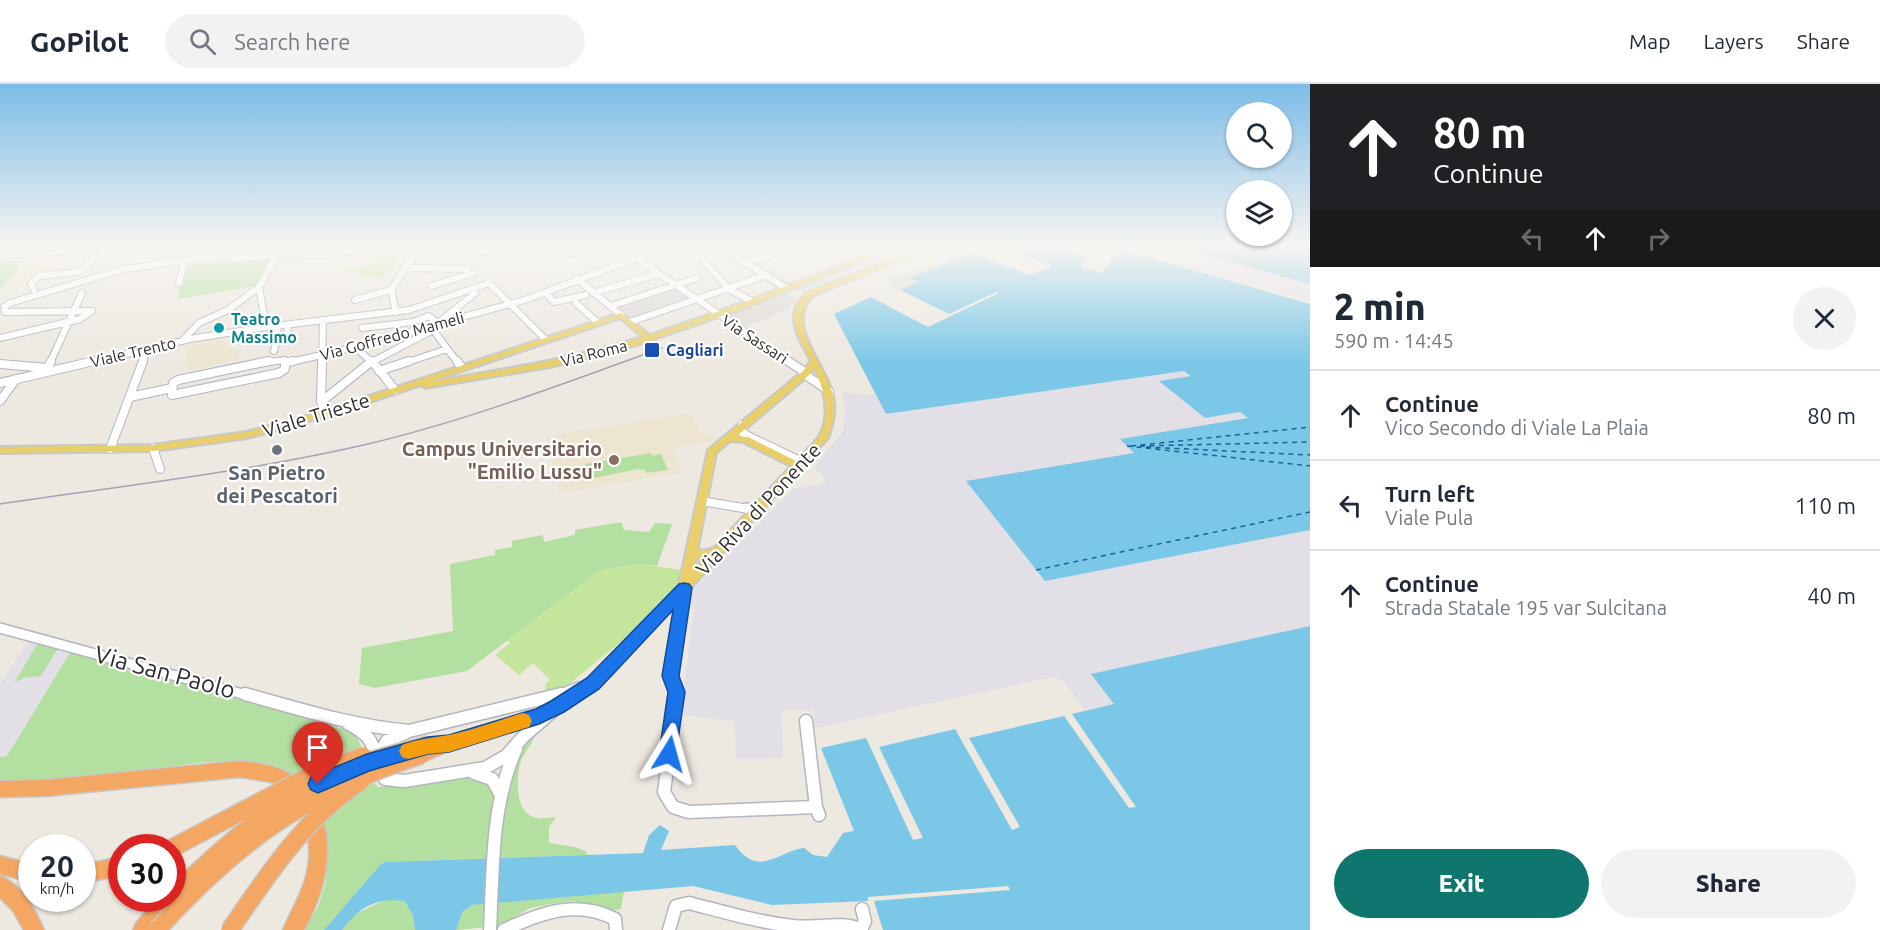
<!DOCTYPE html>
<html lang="en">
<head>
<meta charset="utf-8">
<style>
	:root { --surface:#fff; --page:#f2f2f3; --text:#1f2937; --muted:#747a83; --line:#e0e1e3; --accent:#0f766e }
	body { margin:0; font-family:Ubuntu,sans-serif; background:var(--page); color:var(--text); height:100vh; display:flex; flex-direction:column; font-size:22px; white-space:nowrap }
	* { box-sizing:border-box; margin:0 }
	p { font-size:20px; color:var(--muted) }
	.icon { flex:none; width:33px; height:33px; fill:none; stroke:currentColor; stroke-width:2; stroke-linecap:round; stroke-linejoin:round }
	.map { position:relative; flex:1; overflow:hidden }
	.details { display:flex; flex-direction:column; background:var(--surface); width:570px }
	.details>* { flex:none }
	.hud { background:#202124; color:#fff; overflow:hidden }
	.buttons { position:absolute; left:1226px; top:18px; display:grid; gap:12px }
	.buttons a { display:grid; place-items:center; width:66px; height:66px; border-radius:50%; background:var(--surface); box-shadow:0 2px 4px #0004; font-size:30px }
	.speed { position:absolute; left:18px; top:750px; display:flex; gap:12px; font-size:30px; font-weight:700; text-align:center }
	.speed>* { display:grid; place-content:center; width:78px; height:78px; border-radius:50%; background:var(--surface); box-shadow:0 2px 4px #0004; line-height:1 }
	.speed small { font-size:15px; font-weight:400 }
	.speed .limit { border:9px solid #d22; background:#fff; color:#111 }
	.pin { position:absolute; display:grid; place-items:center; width:51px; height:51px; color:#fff; margin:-62px -26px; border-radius:50% 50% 50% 0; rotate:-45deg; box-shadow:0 0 6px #0007 }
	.pin .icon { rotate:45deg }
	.me { position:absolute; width:66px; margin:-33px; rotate:8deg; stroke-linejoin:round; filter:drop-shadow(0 0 4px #0008) }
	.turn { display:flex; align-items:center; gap:21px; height:126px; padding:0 24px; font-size:27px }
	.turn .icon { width:78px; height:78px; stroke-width:2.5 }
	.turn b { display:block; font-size:42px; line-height:51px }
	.lanes { display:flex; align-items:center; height:57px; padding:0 24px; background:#0003; justify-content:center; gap:30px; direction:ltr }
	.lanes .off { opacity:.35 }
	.round { display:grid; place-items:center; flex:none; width:63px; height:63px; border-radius:32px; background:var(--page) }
	.head { display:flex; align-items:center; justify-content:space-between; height:102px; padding:0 24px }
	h1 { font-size:36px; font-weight:800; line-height:45px }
	.button { display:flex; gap:12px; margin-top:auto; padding:12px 24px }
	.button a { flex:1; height:69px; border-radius:36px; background:var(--accent); color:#fff; font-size:24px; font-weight:800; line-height:69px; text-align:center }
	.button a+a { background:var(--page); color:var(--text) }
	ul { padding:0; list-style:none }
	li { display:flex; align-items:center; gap:18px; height:90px; padding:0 24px; border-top:2px solid var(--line) }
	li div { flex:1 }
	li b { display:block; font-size:22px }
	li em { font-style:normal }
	header { display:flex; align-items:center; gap:36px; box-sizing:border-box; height:84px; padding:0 30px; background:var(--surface); border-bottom:2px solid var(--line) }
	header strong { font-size:28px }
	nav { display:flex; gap:33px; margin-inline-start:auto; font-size:21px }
	.search { width:420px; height:54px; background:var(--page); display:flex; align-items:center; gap:15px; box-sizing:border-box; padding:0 21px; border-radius:33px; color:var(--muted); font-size:22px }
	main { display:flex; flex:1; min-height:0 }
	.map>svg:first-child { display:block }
	.industrial { fill:#e2dfe6 }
	.education { fill:#ede5d0 }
	.medical { fill:#f3dede }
	.green { fill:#b3dfa0 }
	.pitch { fill:#c4e69c }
	.plaza { fill:#dddad6 }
	.water { fill:#7ac7e7 }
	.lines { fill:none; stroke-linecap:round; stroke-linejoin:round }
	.ferry { stroke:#166696; stroke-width:1.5; stroke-dasharray:5 4.5; stroke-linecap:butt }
	.minor-far3-casing { stroke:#b3b5bf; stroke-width:8 }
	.minor-far2-casing { stroke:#b3b5bf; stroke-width:10 }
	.minor-far1-casing { stroke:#b3b5bf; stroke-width:12 }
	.minor-casing { stroke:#b3b5bf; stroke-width:15 }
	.major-casing { stroke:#c8c8c8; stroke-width:4 }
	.highway-casing { stroke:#c8c8c8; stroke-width:3 }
	.minor-far3 { stroke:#fff; stroke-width:6 }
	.minor-far2 { stroke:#fff; stroke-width:8 }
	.minor-far1 { stroke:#fff; stroke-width:9 }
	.minor { stroke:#fff; stroke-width:12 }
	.major { fill:#e8cf69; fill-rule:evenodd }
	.highway { fill:#f4a763; fill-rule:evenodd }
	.rail { stroke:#a2a4b5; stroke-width:1.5 }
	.highway-bridge-casing { stroke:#c8c8c8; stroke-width:20; stroke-linecap:butt }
	.highway-bridge { stroke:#f4a763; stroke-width:17 }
	.route { fill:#1a73e8; stroke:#114b97; stroke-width:1.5 }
	.slow { fill:#f59e0b }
	.culture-dot { fill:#0f9aa8; stroke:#fff; stroke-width:2 }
	.transit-dot { fill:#1a4fb4; stroke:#fff; stroke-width:2 }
	.worship-dot { fill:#6b7280; stroke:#fff; stroke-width:2 }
	.education-dot { fill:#8d6e63; stroke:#fff; stroke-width:2 }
	.labels { text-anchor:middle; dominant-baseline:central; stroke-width:4.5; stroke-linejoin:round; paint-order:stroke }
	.far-culture-label { font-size:16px; font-weight:bold; fill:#0d838f; stroke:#fff; text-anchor:start }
	.far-street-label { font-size:16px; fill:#2c2c2c; stroke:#fff }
	.far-transit-label { font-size:16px; font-weight:bold; fill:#164399; stroke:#fff; text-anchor:start }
	.street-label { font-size:20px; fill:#2c2c2c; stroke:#fff }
	.education-label { font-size:20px; font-weight:bold; fill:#785e54; stroke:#fff; text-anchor:end }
	.worship-label { font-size:20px; font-weight:bold; fill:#5b616d; stroke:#fff }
	.near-street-label { font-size:24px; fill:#2c2c2c; stroke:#fff }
</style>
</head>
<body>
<header>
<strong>GoPilot</strong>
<div class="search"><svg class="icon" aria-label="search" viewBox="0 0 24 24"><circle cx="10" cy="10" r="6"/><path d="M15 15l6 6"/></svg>Search here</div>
<nav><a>Map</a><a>Layers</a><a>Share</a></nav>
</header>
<main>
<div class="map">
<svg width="1310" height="846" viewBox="0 0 1310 846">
	<rect width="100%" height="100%" fill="#ede8e0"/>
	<path class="industrial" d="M1183,165L1310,200V217L1171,179Z
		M1184,287L1192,292L1160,297L1205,334L1240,328L1248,335L1121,355L1135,369L967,397L1045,497L1310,446V542L1092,590L1114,620L1085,626L1064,598L1053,593L815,644L813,626H781L783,674L736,675L735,637L680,631L694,524L687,523L689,515L695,503L794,405L827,399L822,390L814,384L843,347L845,323L842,308L860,309L862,311L876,310L886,330Z
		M29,557L71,567L7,672L0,673V600Z"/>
	<path class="education" d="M106,166L78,187L36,191L29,201L8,203L37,171Z
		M353,168L412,169L401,185L391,183L383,194H378L361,191L363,187H344L343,170Z
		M212,253L211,256L217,258L223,255L232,257L233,265H241L238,276L189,286L186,262L200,260L202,255Z
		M679,331H691L701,350L704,352L712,351L715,357L673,364L681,388L559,409L547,355L563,350Z"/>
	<path class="medical" d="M456,162H581L576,167L459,168Z"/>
	<path class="green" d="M274,171L256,202L178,215L181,191L186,181Z
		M21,176L18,187L0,205V178Z
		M651,369L652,372L661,370L668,386L646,389L645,386L638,385L590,395L585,380Z
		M621,438L624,446L649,448L655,439L672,440L657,482L637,480L599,487L467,587L375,604L359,600L362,564L453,547L450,480L495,471V466L512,463V457L543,451L544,458L575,451V446Z
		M38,559L58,564L41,592L23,594L14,599Z
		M71,567L353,648C367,664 363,690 378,703C401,702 463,685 480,694C486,696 490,702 495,706L494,734L520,664L535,647C536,658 524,667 521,677C516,693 514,730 537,734C543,735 550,733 556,733L549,743V759L575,763L587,768V771L385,778L381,780L324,846H303L318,823L326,797L323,786L326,770L287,690C234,666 184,682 129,689C86,693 43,697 0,698V673L7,672Z
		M624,807L621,825L606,827L574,817L550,820L530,824L500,842L456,846L463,827L472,821Z
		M387,815L405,817L413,832L415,846H342L353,831Z"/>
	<path class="pitch" d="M378,171H399L383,194L361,191L365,185L363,187H344L347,183L367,184Z
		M638,480L682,486L675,505L624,555L568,601L546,610L545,600L550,596L533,579L519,591L495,571L510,559L507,556L599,487Z"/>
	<path class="plaza" d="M710,162H734L791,198L776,204Z
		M898,162H916L894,168L802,207L792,205Z
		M963,166L970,169L911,193L919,198L899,207L892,204L887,195L890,191H904Z
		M675,199L701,216L629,241L607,222Z
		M784,208L797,215L787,226L737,246L717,233Z"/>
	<path class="water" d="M998,162H1066L1087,174L1081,183L1101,189L1120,166H1123L1310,220V446L1045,497L966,397L1134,369L1120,355L1248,334L1240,328L1205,334L1159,297L1191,292L1184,287L886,330L834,230L871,213L928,243L999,209L996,208L949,230L900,206L919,198L910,194L970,169L1030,191L1053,182Z
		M1172,162H1310V200L1186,166Z
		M1310,542V846H883L874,817L1010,806L1008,802L868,813V817L772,821L693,802L472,821L463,827L456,846H415L413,832L405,817C376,813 359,823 342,846H324L381,780L385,778L643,769L649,751L660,741L669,747L661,766L735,761C759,795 778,767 804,764L813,771L827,773L843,749L854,747L821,664L866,654L913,756L923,754L879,663L955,645L1012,746L1020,743L969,654L1064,632L1129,724L1136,723L1072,630L1114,620L1091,590Z"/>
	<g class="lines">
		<path class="ferry" d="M1127,362L1310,382
			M1131,362L1310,343
			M1140,362L1310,358
			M1146,363L1310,371
			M1036,486L1310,428"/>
		<g class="minor-far3-casing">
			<path id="minor-far3" d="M148,162L211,170
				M683,162L701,174L729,205L751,217
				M719,162L786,204
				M0,172L110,164
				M636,174L791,279
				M234,175L277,170L321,171L363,166L573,169L585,162
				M746,178L788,165
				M405,184L467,185
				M577,195L621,231
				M488,198L545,255
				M179,199L184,179L182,178
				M431,202L474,189
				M259,203L266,243
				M34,206L31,200L38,192L77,188L109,165
				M545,208L554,218L586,211
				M593,209L658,190
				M355,216L391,206
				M576,219L597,238
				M611,222L697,194
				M396,228L391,206L416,168
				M630,238L767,191
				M438,239L475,209
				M278,242L276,258L287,256L288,241
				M431,243L458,279
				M362,244L413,238L429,232L438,239
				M0,254L80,235L92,227L5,228L4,223L10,219L124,185L202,174L223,168L228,162
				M182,257L199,239L228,226L259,203L277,171L278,162
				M355,263L373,279
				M274,267L276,258
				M50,279L82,209
				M88,279L190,255L266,243L409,226L489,199
				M142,279L147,265
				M261,279L285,276V279
				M287,279L355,263L528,215L668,162
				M322,279L323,237
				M370,279L433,246
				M405,279L447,265"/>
		</g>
		<g class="minor-far2-casing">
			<path id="minor-far2" d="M269,277L178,296L173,299L172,311L279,289L285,285V279
				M322,277L321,318L327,329
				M372,277L395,306
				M457,277L461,283
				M788,277L806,289
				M285,279L293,277
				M0,280L47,284
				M379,287L409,277
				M46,288L51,277
				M804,290L829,307
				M0,299L94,277
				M130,313L172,304
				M0,317L16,295
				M321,318L372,277
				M742,341L741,347L748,352L802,378
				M153,364L160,385
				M110,365L143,277
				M701,417L755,426"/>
		</g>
		<g class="minor-far1-casing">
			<path id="minor-far1" d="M746,424L757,426
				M0,544L250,612
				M557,612L578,603
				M676,612L677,607L671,592L684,504"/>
		</g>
		<g class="minor-casing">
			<path id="minor" d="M245,610C299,625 353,642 409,647L561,610
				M677,610L664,708L673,723L689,728L816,723
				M806,637L816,723L819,731
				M347,639C383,657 368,667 385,695L404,697L485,684L506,672L524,652L555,625
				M378,672L387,657L405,649
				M474,689L492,695L501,711
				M861,845L865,837L862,825
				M490,846C493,786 491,721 516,665
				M504,846C540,829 576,815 615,835L616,846
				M669,846L676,822L689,819C724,828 758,838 793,842C816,845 842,836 862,846"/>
		</g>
		<g class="major-casing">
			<path id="major" d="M891,162H899L748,223L633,262L550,283L425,304L421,301L330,331L247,354L153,367L0,369V363L153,361L247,348L324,327L621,229L650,251L742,219ZM620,234L643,253C573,275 502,286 429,298Z
				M926,162H934L815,211C782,235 824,279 832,308C837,324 833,339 828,354L611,591C562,634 510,647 449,666L444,664L442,659L444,654L512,633L547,620L584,598L601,583L679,501L708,366L803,287L811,277C798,253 781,228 809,207ZM814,284C824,305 832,331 819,352C814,361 803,369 796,377L748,353L737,352L809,291ZM730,357L743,358L791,382L714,464L702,467L699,466L698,462L716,369ZM696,474L703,476L693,486Z"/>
		</g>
		<g class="highway-casing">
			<path id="highway" d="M449,652L455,654L457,659L455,664L421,679L415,676L413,671L415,666Z
				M240,677C260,679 296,684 305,705L303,711L297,713L271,698L240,693L46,712L0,713V697L46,696Z
				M313,721L319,724C336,765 324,809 304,846H283C293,822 307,802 309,775C311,761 303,734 307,724Z
				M0,772L32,780V798L0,790Z
				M122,773V791L82,799V781Z
				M0,792C22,801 35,825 44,846H24L13,827L0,814Z
				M172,805L178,807L180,814L178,821L156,846H133L136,839L158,814H172Z"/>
		</g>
		<use href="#minor-far3" class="minor-far3"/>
		<use href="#minor-far2" class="minor-far2"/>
		<use href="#minor-far1" class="minor-far1"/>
		<use href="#minor" class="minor"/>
		<use href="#major" class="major"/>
		<use href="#highway" class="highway"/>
		<path class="rail" d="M0,420C123,402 247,388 368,360C469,336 565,299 662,264"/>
		<g class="highway-bridge-casing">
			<path id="highway-bridge" d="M172,764L313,690L363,672
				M172,813C223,761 281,712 349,685C374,674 402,668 428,661
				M157,846C239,756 305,709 421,671
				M230,846C268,790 304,735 361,697"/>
		</g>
		<use href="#highway-bridge" class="highway-bridge"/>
	</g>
	<linearGradient id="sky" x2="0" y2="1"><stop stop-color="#7cbce8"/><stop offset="0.58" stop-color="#f7f5f1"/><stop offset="1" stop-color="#f7f5f1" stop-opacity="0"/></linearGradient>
	<rect width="1310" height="280" fill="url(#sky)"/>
	<path class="route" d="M684,499L689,500L692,504L679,592L685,608L675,676L669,679L662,676L659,670L668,608L662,592L673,526L599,605L564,628L539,640L449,668L428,670L369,687L318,709L311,706L308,700L311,693L367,670L428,653L449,651L536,625L551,617L587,594L679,500Z"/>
	<path class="slow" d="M523,629L529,631L532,637L529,643L449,668L428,670L408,675L402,673L399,667L402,661C417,655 432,654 449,651C474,646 499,636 523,629Z"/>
	<circle class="culture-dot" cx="219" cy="244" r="6"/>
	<rect class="transit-dot" x="644" y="258" width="16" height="16" rx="3"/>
	<circle class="worship-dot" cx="277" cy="366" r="6"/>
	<circle class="education-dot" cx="614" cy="376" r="6"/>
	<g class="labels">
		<g class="far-culture-label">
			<text x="231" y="235">Teatro<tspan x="231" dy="18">Massimo</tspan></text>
		</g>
		<g class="far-street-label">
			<text transform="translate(392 252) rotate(-15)">Via Goffredo Mameli</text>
			<text transform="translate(755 255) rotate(33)">Via Sassari</text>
			<text transform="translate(133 268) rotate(-13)">Viale Trento</text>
			<text transform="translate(594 269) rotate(-14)">Via Roma</text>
		</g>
		<g class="far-transit-label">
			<text x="666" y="266">Cagliari</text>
		</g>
		<g class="street-label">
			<text transform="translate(316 331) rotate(-17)">Viale Trieste</text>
			<text transform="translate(758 425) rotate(-47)">Via Riva di Ponente</text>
		</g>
		<g class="education-label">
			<text x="602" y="364">Campus Universitario<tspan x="602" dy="23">"Emilio Lussu"</tspan></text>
		</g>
		<g class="worship-label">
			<text x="277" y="388">San Pietro<tspan x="277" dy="23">dei Pescatori</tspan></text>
		</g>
		<g class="near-street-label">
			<text transform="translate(165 588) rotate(15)">Via San Paolo</text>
		</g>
	</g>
</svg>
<div class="buttons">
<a><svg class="icon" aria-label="search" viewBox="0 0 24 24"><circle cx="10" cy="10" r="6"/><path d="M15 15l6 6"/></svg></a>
<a><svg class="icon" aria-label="layers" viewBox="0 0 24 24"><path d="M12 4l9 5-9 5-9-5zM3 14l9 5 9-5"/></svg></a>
</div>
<div class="speed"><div>20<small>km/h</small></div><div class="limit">30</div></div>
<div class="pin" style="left:318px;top:700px;background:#d93025"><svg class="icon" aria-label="arrive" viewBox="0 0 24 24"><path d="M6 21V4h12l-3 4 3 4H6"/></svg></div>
<svg class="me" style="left:669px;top:670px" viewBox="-20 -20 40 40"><path d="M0-17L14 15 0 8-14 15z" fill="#1a73e8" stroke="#fff" stroke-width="4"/></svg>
</div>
<section class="details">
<div class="hud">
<div class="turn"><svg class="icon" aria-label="ahead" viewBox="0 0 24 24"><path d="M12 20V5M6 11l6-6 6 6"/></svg><div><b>80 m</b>Continue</div></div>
<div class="lanes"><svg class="icon off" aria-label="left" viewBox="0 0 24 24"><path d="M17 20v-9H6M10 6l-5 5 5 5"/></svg><svg class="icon" aria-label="ahead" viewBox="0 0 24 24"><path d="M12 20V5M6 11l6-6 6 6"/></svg><svg class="icon off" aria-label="right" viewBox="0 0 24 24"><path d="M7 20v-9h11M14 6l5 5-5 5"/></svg></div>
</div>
<div class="head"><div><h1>2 min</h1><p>590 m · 14:45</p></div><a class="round"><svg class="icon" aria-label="close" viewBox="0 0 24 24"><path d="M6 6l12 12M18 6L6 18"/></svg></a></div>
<ul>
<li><svg class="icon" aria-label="ahead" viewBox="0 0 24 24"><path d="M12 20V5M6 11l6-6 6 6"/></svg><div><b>Continue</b><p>Vico Secondo di Viale La Plaia</p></div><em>80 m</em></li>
<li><svg class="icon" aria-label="left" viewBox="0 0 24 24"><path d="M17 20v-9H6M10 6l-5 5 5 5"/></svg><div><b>Turn left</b><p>Viale Pula</p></div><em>110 m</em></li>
<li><svg class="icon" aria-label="ahead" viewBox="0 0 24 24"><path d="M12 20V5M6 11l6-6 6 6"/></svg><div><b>Continue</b><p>Strada Statale 195 var Sulcitana</p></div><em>40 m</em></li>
</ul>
<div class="button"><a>Exit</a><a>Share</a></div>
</section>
</main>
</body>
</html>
